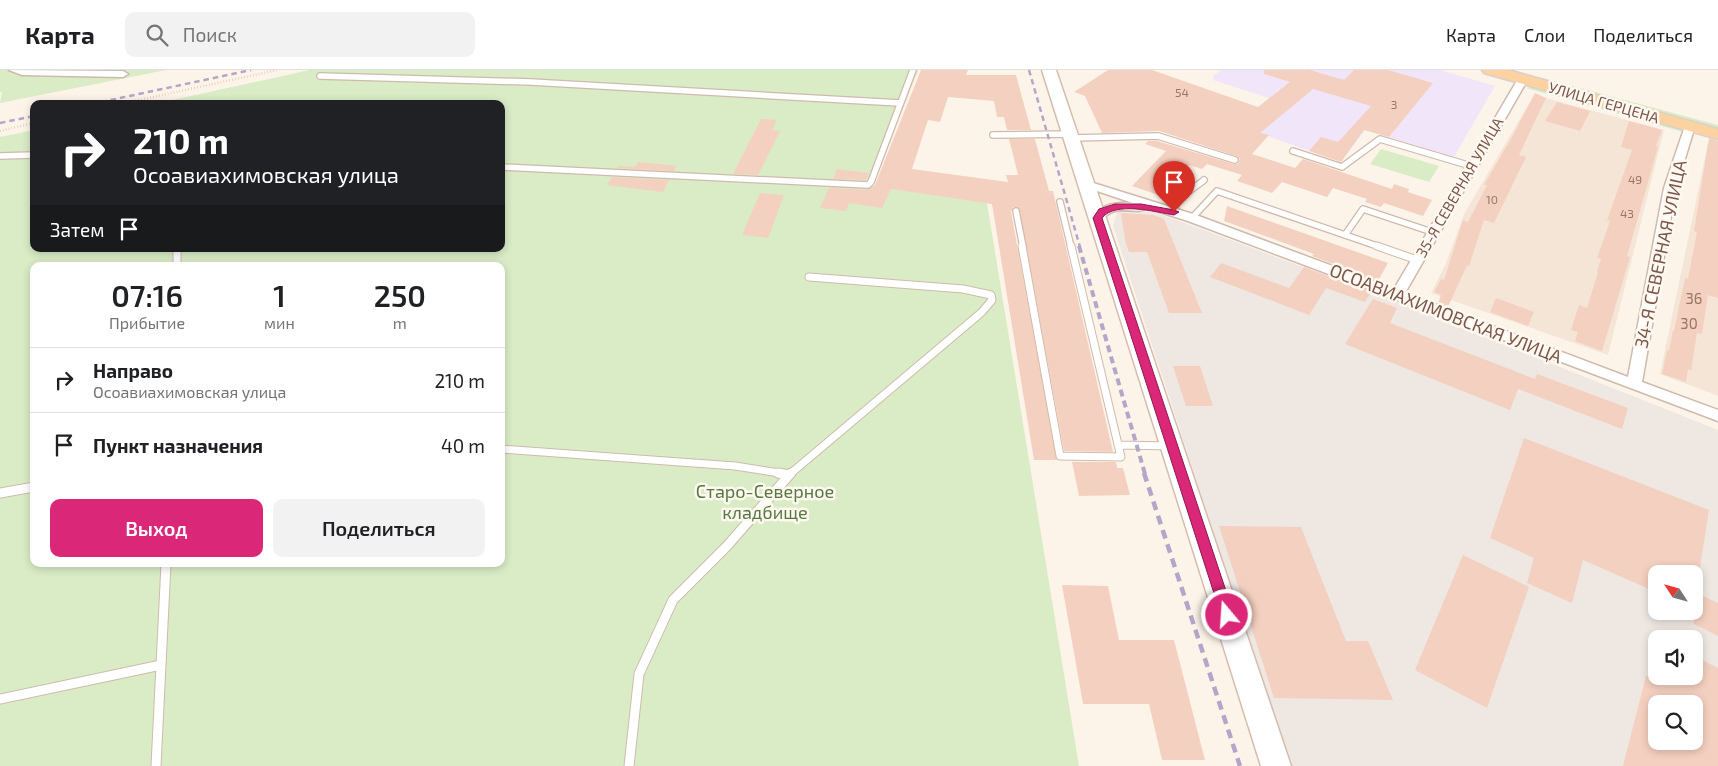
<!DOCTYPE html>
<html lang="ru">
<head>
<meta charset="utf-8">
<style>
	:root { --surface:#fff; --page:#f2f2f2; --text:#202124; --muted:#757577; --line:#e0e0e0; --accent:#db2777 }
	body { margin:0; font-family:"Exo 2",sans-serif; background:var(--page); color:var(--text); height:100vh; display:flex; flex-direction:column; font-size:19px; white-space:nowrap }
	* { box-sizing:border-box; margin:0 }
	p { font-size:16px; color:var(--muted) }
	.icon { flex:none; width:28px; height:28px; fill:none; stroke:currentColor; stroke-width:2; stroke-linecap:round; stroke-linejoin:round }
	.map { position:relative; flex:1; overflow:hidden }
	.side { position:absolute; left:30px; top:192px; width:475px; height:305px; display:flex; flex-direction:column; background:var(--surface); border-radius:10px; box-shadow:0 2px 8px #0003 }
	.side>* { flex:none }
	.banner { position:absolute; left:30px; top:30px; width:475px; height:152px; border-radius:10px; box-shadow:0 2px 8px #0003; background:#202124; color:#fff; overflow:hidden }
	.needle { width:32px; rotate:306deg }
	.controls { position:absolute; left:1648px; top:495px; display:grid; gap:10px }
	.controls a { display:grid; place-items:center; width:55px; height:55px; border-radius:10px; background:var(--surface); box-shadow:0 2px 8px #0003; font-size:25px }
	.pin { position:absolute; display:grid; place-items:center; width:42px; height:42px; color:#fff; margin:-51px -21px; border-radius:50% 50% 50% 0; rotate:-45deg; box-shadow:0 0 5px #0007 }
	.pin .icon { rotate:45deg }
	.me { position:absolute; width:55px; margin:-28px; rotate:342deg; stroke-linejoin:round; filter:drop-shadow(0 0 4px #0008) }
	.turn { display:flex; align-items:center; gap:18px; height:105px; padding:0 20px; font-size:22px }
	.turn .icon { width:65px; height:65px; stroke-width:2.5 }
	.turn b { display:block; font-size:35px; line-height:42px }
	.then { display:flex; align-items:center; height:48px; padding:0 20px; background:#0003; gap:10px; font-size:19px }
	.eta { display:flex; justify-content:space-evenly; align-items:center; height:85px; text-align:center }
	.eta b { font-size:30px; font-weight:600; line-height:35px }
	.cta { display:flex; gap:10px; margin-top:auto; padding:10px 20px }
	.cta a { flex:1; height:58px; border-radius:10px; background:var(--accent); color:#fff; font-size:20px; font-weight:600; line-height:58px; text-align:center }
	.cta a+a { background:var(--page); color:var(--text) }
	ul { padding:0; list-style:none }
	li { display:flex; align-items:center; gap:15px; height:65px; padding:0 20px; border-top:1px solid var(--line) }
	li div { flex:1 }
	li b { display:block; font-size:19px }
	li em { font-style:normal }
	header { display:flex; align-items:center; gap:30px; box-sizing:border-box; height:70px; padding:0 25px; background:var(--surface); border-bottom:1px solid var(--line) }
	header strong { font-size:24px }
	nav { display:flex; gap:28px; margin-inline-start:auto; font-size:18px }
	.search { width:350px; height:45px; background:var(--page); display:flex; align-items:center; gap:12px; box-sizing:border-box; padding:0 18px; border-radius:10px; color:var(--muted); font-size:19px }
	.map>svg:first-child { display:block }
	.residential { fill:#f5e5d7 }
	.industrial { fill:#eee7e2; fill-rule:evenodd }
	.education { fill:#f1e5fa }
	.green { fill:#d9ecc6; fill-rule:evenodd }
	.building { fill:#f4d0c0; fill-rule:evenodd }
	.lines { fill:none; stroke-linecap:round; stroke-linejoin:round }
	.service-far2-casing { stroke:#d0baad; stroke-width:8 }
	.service-far1-casing { stroke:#d0baad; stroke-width:9 }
	.service-casing { stroke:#d0baad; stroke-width:11 }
	.minor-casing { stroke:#d0baad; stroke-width:3 }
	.secondary-casing { stroke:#d6bcad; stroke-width:3 }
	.primary-casing { stroke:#d9d0cd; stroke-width:3 }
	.path { stroke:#d9b3a2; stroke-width:2.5; stroke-dasharray:0.5 2.5; stroke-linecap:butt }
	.service-far2 { stroke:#fff; stroke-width:5.5 }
	.service-far1 { stroke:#fff; stroke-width:7 }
	.service { stroke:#fff; stroke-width:9 }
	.minor { fill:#fff; fill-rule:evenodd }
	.secondary { fill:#fff; fill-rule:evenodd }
	.primary { fill:#fdd2a1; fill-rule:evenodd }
	.rail-far2 { stroke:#b5a6c9; stroke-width:2.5; stroke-dasharray:5.5 4; stroke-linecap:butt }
	.rail-far1 { stroke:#b5a6c9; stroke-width:4; stroke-dasharray:7 4.5; stroke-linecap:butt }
	.rail { stroke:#b5a6c9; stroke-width:4.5; stroke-dasharray:9 6; stroke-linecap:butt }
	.route { fill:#db2777; stroke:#8e194d }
	.labels { text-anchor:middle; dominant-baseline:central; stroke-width:5; stroke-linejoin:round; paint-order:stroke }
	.far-number-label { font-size:12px; fill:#987668 }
	.far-street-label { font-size:15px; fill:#79584b; stroke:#fff8f0 }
	.number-label { font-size:15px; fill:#987668 }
	.street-label { font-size:18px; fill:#79584b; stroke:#fff8f0 }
	.park-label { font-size:18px; fill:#557940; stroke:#fff8f0 }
</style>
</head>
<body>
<header>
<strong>Карта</strong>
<div class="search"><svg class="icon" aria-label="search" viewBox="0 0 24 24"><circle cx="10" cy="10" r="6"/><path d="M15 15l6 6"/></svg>Поиск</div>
<nav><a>Карта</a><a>Слои</a><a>Поделиться</a></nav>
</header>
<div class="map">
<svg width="1718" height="696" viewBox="0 0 1718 696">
	<rect width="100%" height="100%" fill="#fdf4e9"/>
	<path class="residential" d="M1534,25L1664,60L1608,285L1431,223L1446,193L1464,144Z
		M1708,73L1718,76V326L1660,304Z"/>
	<path class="industrial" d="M1118,140L1153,142L1201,159L1386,228L1718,360V696H1286L1209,449L1113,156ZM1656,504H1694V541H1656ZM1656,569H1694V606H1656ZM1656,634H1694V671H1656Z"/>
	<path class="education" d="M1221,0H1440L1495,16L1454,87L1365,60L1341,92L1242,57L1269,28L1213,10V6Z"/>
	<path class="green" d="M0,0H166L0,33L2,22H0Z
		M310,0H918L873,116L987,133L1079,696H0V67L34,60V179H501V34H154ZM34,196H501V494H34Z
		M1539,7L1718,55V60L1535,8Z
		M1533,16L1685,58L1683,62L1526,18Z
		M1381,79L1439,96L1429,112L1370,94Z"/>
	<path class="building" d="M921,0H968L966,5H1016L1031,60H1007L1004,47H997L994,31L948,27L940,52L928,50L912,99L1008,112L1006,105H1018L1009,69H1035L1049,121H1053L1113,382L1064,381L1019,138L1013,137L1011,142L1057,390H1034L992,134L891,119L882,138L849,133L846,141L820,138L829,118L868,120L875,115Z
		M1108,0H1152L1258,37L1290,12L1264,4V0H1310L1344,10L1354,0H1388L1433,13L1389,67L1364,60L1341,92L1309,81L1321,67L1338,72L1371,36L1313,19L1260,63L1269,65L1252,84L1295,98L1303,89L1392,119L1394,114L1409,119L1408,122L1432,130L1423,146L1384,133L1381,137L1365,132L1367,129L1333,118L1327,127L1282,112L1272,123L1237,111L1242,105L1207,94L1202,99L1189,95L1179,123L1173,130L1132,116L1166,81L1145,74L1148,71H1157L1234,94H1238L1240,89L1236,86L1159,61L1102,63L1085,26L1074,22Z
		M1535,23L1546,28L1519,85L1526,87L1494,153L1484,150L1469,196L1467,195L1448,237L1438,234L1441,225L1434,222L1441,209L1444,210L1463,150L1468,152L1487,115H1484L1512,67Z
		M1557,32L1590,41L1580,61L1545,51Z
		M761,49L777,50L772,60L780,61L758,105L733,104Z
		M1629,51L1662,60L1656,76L1658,77L1627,186L1630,187L1602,281L1575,271L1578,262L1571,260L1579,235L1587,238L1598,202L1597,201L1601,189L1597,188L1610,151L1607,150L1632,80L1621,77Z
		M1709,68L1718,71V228L1708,225L1702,264L1697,263L1691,301L1688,299L1686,312L1662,304L1667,280L1669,281L1673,260L1674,261L1685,208L1688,209L1697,162L1694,161Z
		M638,92L677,96L674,101L617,98L619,96L635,97Z
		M837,99L869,103L866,110L833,109Z
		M612,107L669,110L663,122L607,115Z
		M760,123L784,125L768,168L742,165Z
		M1227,136L1340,176L1388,193L1378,211L1312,186L1314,184L1224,151Z
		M1121,143L1153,145L1164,149L1202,243H1169L1147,182H1129L1125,170Z
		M1221,193L1289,218L1304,197L1371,222L1365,232L1326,218L1309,245L1210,207Z
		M1496,228L1534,242L1528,256L1490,242Z
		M1373,229L1397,238L1390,253L1535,309L1537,304L1628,338L1622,359L1518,319L1510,340L1345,274Z
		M1173,296H1200L1213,336H1186Z
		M1524,368L1709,440L1699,504H1656V522L1583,490L1572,533L1527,513L1534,488L1490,468Z
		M1072,392H1116L1117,398H1123L1130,425L1079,426Z
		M1219,456L1301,457L1346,571H1368L1393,630L1274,628Z
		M1463,485L1529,517L1487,638L1415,600Z
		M1062,515L1108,516L1119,570H1174L1205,690H1162L1149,634H1083Z
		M1694,522L1718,533V566L1694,554Z
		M1694,586L1718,598V696H1623L1646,606H1694ZM1656,634H1694V671H1656Z"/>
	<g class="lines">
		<g class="service-far2-casing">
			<path id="service-far2" d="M320,6L531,12L900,33
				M993,65L1070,64
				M1071,68L1158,66L1235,90
				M1293,81L1342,97L1380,69L1471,96
				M0,86L34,85
				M501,97L868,115L871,112L913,0
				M1060,132L1071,177
				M1016,141L1023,177
				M1174,142C1176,125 1193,120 1204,110
				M1192,148L1217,121L1380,177
				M1345,165L1363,139L1432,162"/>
		</g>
		<g class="service-far1-casing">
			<path id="service-far1" d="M1022,176L1060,386L1121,387L1071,176
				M1377,176L1417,190
				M177,179V196
				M1118,375L1171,376
				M501,379L735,396L786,404
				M790,404L982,242L992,230L991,225L963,219L809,207"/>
		</g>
		<g class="service-casing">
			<path id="service" d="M778,403L789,405
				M0,423L34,417
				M0,629L161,595
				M156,696L166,494
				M629,696L639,604L673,530L727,476L791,403"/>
		</g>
		<g class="minor-casing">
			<path id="minor" d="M9,0L123,1L128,4L123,7L22,5Z
				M1523,6L1528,9L1405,223L1628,307L1664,118L1685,56L1686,54H1694L1695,56L1676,118L1642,312L1718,340V351L1188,151L1147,138C1139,144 1125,138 1115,141C1106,143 1103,152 1093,150L1091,147C1101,134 1118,132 1133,133L1082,116L1080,114L1082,112H1090L1196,145L1394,219L1518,9Z"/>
		</g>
		<g class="secondary-casing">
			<path id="secondary" d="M1042,0H1056L1291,696H1261Z"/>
		</g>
		<g class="primary-casing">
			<path id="primary" d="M1482,0H1508L1718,59V69L1484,3Z"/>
		</g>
		<path class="path" d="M121,34L277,0
			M0,61L34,53"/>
		<use href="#service-far2" class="service-far2"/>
		<use href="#service-far1" class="service-far1"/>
		<use href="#service" class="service"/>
		<use href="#minor" class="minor"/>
		<use href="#secondary" class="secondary"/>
		<use href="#primary" class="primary"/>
		<path class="rail-far2" d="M1029,0L1080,177
			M92,34L251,0
			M0,53L34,46"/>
		<path class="rail-far1" d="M1079,176L1145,404"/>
		<path class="rail" d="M1144,403L1240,696"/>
	</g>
	<path class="route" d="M1115,134H1141L1174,140L1179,142L1174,145C1156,142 1115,131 1102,148L1234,545L1232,550L1227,551L1223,550L1221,545L1093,148L1099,139Z"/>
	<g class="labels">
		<g class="far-number-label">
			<text x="1182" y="22">54</text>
			<text x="1394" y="34">3</text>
			<text x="1635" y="109">49</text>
			<text x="1492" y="129">10</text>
			<text x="1627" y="143">43</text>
		</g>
		<g class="far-street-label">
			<text transform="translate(1604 32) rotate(16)">УЛИЦА ГЕРЦЕНА</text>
			<text transform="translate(1459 117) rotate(-60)">35-Я СЕВЕРНАЯ УЛИЦА</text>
		</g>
		<g class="number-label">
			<text x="1694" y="228">36</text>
			<text x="1689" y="253">30</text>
		</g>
		<g class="street-label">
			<text transform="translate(1660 184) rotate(-78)">34-Я СЕВЕРНАЯ УЛИЦА</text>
			<text transform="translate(1446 243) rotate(21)">ОСОАВИАХИМОВСКАЯ УЛИЦА</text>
		</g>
		<g class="park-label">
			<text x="765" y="421">Старо-Северное<tspan x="765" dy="21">кладбище</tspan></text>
		</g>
	</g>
</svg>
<div class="controls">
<a><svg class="needle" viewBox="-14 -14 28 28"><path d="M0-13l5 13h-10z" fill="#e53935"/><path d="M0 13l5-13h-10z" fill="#757577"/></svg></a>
<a><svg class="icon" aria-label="sound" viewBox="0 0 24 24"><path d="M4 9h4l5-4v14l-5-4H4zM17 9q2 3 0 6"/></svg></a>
<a><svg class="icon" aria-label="search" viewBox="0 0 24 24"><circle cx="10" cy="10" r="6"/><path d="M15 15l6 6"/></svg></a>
</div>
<div class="pin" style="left:1174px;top:142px;background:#d93025"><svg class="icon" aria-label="arrive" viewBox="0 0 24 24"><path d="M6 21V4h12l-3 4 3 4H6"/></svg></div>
<svg class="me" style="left:1227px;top:545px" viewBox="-20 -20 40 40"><circle r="17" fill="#db2777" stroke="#fff" stroke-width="3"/><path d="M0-11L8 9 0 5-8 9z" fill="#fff"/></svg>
<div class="banner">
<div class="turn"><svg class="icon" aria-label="right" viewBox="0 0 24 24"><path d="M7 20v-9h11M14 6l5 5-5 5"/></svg><div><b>210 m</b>Осоавиахимовская улица</div></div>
<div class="then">Затем<svg class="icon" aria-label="arrive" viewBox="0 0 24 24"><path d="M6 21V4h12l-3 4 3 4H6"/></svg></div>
</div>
<section class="side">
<div class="eta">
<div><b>07:16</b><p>Прибытие</p></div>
<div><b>1</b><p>мин</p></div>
<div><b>250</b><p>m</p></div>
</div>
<ul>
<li><svg class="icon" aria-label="right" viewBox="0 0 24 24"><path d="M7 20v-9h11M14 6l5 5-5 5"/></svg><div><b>Направо</b><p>Осоавиахимовская улица</p></div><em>210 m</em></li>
<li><svg class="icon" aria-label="arrive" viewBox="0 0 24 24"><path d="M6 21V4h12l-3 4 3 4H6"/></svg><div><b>Пункт назначения</b></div><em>40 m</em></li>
</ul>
<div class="cta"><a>Выход</a><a>Поделиться</a></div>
</section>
</div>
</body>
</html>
